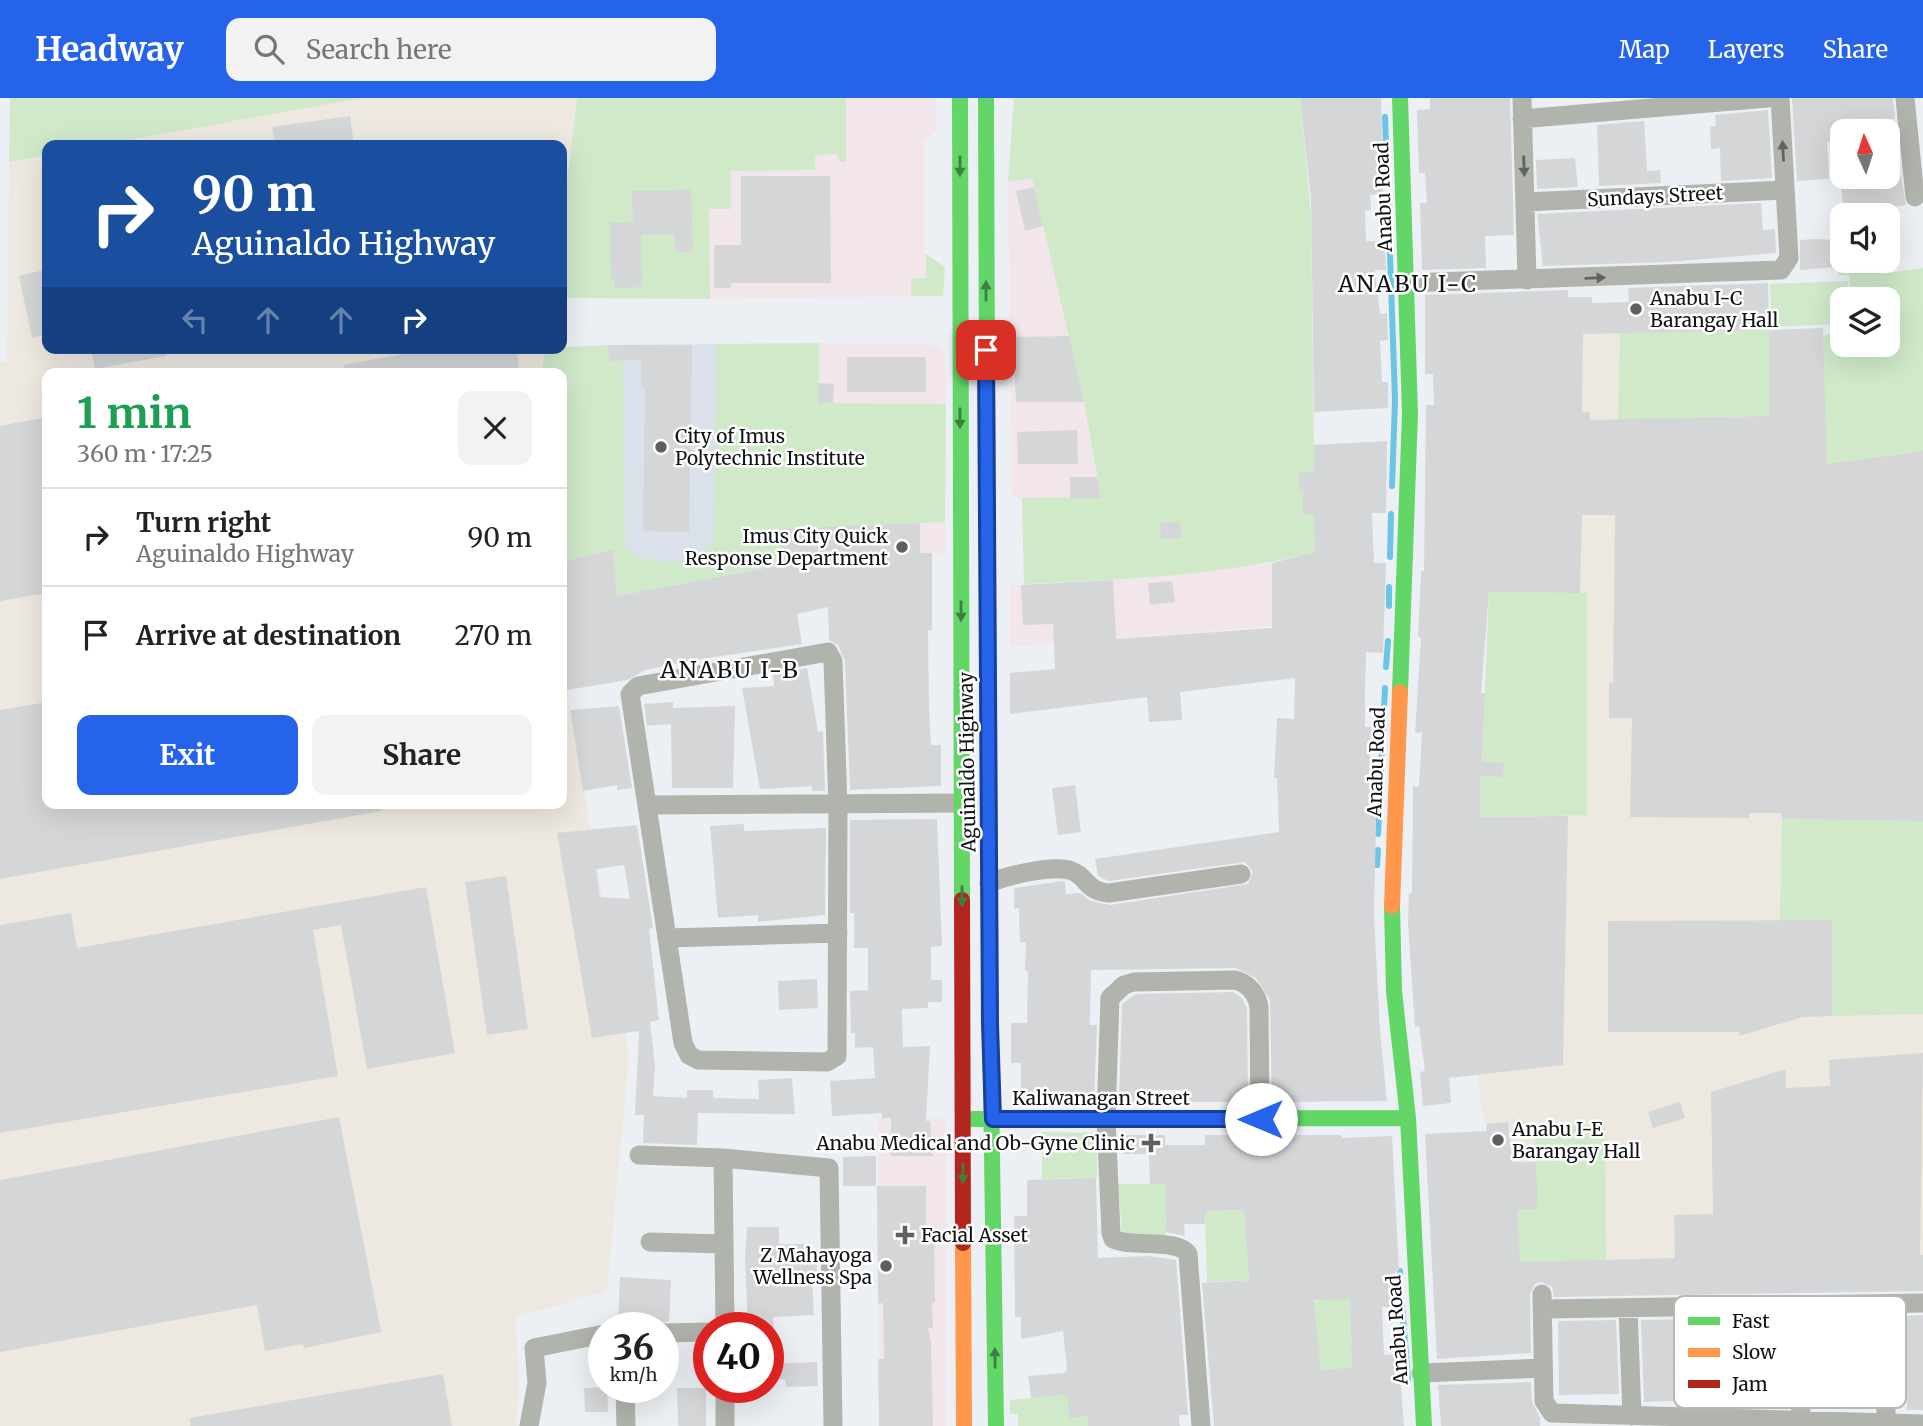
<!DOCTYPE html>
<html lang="en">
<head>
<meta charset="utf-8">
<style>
	:root { --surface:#fff; --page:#f2f2f2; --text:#222; --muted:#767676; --line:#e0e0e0; --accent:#2563eb }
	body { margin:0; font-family:Merriweather,serif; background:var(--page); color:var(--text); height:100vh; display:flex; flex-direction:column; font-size:26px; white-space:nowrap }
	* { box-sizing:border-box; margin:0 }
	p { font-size:23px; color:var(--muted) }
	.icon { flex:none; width:38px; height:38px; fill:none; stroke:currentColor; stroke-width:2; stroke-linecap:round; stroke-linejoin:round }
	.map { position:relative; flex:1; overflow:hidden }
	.drawer { position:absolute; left:42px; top:270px; width:525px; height:441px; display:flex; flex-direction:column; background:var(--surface); border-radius:14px; box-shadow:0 7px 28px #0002 }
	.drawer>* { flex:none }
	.top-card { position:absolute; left:42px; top:42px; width:525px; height:214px; border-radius:14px; box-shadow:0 7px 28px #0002; background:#1a4fa0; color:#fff; overflow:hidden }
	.needle { width:46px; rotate:357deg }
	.buttons { position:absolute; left:1830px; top:21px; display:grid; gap:14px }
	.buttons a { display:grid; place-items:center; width:70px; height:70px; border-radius:14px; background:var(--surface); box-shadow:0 7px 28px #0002; font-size:35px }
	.speed { position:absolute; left:588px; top:1214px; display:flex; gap:14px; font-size:35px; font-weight:700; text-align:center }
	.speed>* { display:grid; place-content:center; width:91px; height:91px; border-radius:50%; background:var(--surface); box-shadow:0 7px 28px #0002; line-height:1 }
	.speed small { font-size:18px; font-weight:400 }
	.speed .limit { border:10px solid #d22; background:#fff; color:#111 }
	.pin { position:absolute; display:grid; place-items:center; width:60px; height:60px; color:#fff; margin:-30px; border-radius:14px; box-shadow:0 4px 10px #0006 }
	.me { position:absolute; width:77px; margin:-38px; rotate:270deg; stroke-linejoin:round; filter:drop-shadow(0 0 5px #0008) }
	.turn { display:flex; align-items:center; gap:24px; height:147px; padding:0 35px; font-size:32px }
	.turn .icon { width:91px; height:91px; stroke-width:2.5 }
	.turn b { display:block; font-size:49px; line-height:60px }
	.lanes { display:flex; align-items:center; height:66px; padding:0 35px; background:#0003; justify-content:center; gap:35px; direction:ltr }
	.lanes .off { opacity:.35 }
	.round { display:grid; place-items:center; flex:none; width:74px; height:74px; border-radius:14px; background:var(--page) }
	.headline { display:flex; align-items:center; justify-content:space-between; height:119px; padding:0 35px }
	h1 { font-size:42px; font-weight:700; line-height:52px; color:#1e9e55 }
	.cta { display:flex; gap:14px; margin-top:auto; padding:14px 35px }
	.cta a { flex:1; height:80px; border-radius:14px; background:var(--accent); color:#fff; font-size:28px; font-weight:700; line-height:80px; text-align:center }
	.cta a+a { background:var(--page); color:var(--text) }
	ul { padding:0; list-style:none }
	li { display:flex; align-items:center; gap:21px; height:98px; padding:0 35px; border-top:2px solid var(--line) }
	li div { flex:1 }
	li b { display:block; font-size:26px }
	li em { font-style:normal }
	header { display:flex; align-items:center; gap:42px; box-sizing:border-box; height:98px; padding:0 35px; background:var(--accent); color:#fff }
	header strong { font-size:33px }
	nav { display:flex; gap:38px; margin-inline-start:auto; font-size:24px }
	.search { width:490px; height:63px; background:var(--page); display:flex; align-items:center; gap:18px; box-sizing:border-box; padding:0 24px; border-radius:14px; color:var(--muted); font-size:26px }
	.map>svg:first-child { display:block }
	.commercial { fill:#f2e6eb }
	.industrial { fill:#eee9e0 }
	.built { fill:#dae1eb }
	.green { fill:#cfe9c9 }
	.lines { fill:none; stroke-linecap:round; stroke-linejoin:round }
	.stream { stroke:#6dc5e5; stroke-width:6 }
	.building { fill:#d5d6d8; fill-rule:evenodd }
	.street { stroke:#b0b4ac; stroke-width:19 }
	.fast { stroke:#63d668; stroke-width:16 }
	.slow { stroke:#ff974d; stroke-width:16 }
	.jam { stroke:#b3261e; stroke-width:16 }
	.oneway { fill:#606360 }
	.oneway2 { fill:#3e7e43 }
	.route-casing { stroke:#184099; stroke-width:18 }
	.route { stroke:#2563eb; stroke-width:12 }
	.poi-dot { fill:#5d6063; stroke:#fff; stroke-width:2.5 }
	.labels { text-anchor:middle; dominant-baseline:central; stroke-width:5; stroke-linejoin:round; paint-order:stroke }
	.street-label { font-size:19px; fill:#101215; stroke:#fff }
	.poi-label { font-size:19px; fill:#101215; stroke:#fff; text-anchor:start }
	.quarter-label { font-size:23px; letter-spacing:2px; fill:#101215; stroke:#fff }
	.key { fill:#fff; stroke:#b7b8b9; stroke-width:2 }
	.key-label { font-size:19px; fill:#101215 }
</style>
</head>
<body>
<header>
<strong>Headway</strong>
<div class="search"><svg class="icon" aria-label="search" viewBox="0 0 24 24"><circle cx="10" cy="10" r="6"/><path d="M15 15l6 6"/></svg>Search here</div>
<nav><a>Map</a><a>Layers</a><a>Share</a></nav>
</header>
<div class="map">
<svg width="1923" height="1328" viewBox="0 0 1923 1328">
	<rect width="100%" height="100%" fill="#ecf0f4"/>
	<path class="commercial" d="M815,0H935L936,34L924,42V155L945,169L943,198L710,201L709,111H731V73L815,72Z
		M1032,79L1084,304L1101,400H1012L1008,84Z
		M819,245L937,247L945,255L946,306L818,305Z
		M945,424L946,455L836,457L815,430Z
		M1315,454L1314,525L1010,549L1009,487L1118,482L1272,465Z
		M878,1020L947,1021L946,1328H879Z"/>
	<path class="industrial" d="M361,0H577L562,127V47H102Z
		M47,57V250H546L541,275H47V705H562V563L629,959L607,1193L516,1219L519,1289L516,1328H0V264L7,263L9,64Z
		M1823,230L1827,366L1923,353V1157L1494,1165L1486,1026L1480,1002L1476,943L1480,719L1489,494H1493L1499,234L1620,235Z"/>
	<path class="built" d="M724,246L721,478L617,498L601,247Z"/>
	<path class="green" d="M10,0H361L102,47H47V57L9,64Z
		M577,0H846V64H839L838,56L815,57V72L731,73V111H709L710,201L562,200V127Z
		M1014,0H1300L1311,115L1315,454C1221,478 1121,482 1024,486L1022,400L1101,399L1084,304L1032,80L1008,84Z
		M1843,118V163H1886L1888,175L1923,170V353L1827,366L1823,238L1843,231V247H1888V201H1851L1849,177H1838L1835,119Z
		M926,156L945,169L943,198H911V181L926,180Z
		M1848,183V201H1843V226L1772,229L1770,186Z
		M1769,232V318L1618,322L1620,235Z
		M819,245V305L946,306L945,424L816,430V460L617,498L613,451L562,464V275H541L546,250L608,247L609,263H623L625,448C642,471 703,469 714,440L717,246Z
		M1489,494L1587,495V717L1480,719Z
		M1782,721L1923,723V916L1832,918L1831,823L1780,822Z
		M1534,1027H1605L1606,1162L1494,1165L1518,1136L1517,1112L1538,1110Z
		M1042,1034L1097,1035V1080L1042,1081Z
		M1118,1086H1165L1166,1138L1122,1135Z
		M1244,1112L1249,1182L1207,1184L1205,1113Z
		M1350,1192L1351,1245L1376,1272H1321L1314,1203L1321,1202L1320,1194Z
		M1067,1297L1069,1319L1087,1318L1088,1328H1018V1316H1010V1302Z"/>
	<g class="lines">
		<path class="stream" d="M1385,19L1386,46
			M1387,63V74
			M1388,98L1395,302L1392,388
			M1390,459L1391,416
			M1389,508V489
			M1386,569L1388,543
			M1378,736L1385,590
			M1377,767L1378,752
			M1400,1173V1190
			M1402,1208L1408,1281"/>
	</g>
	<path class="building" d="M1300,0H1381L1383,96L1370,97L1371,112L1365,113L1366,143H1378V149H1385L1386,172H1375L1380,216L1387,215L1388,242L1380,243L1382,284H1388V310L1314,314L1311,101Z
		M1430,0H1510L1514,137L1485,138L1486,170L1422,172L1420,105H1427L1425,75H1419L1417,12L1430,11Z
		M1792,0H1893L1895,21L1854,22L1855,33H1843V43L1827,44L1829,81L1797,83Z
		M1768,12L1772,80L1721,83L1720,50L1711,51L1710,29L1716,28L1715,17Z
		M350,18L354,47H275L272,29Z
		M1644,23L1647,73L1660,72L1661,85L1599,88L1597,27Z
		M1575,60L1578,89L1537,91L1536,62Z
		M1900,73L1906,107L1845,117L1840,83L1888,79V75Z
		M741,78H830L831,185H731V190H714V147H741Z
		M1034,89L1043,128L1025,133L1016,93Z
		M691,92L693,154H675V136L641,137L642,189L615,190V181H611L610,125L633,124L632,93Z
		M1761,105L1763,132L1775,131L1776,155L1669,164L1543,168L1537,116Z
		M1816,141L1835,142L1836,169L1800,172V142Z
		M44,172L47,236L32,240L19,178Z
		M1768,185L1769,232L1823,230L1827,366L1923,353V723L1782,721L1781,715H1749V720L1630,719L1632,620H1609V585H1613L1615,417H1582L1580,495L1489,494L1481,595H1485L1482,664L1504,665L1503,679L1481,678L1480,719L1568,718L1563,967L1449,980L1451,1005L1423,1008L1420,974L1425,973L1419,928L1415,929L1408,826L1409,795H1412L1413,688L1419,689L1422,634L1415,635L1421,539H1418L1421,473H1424L1426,307H1434L1433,276H1425V197L1568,192V199H1592V205L1629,204L1628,190ZM1769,232V318L1590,322V314H1582L1583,236Z
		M1069,238L1084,304H1016L1013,239Z
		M608,247H692L689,434L643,433L645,289H641V262L609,263Z
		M91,250H165L166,258L95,271Z
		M436,250H517L519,275H345L344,267Z
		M847,259H926V294H847Z
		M818,285L834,286L833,305H818Z
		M47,319V495L0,503V328Z
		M1077,332L1078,366H1018L1017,334Z
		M1387,343L1386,415H1372L1374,465H1386L1383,555L1366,554L1365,596V629H1371L1369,682H1377L1374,817L1380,933L1387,1003L1272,1004L1270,902L1256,880L1235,870L1091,872L1090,927H1097L1094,1004H1043V1000L1021,999V965H1011V925H1027L1028,873H1025L1026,844L1020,845L1019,810L1014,811V790L1062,783L1065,784L1066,796L1080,795L1091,803L1110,807L1248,786L1253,774L1245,764L1109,783L1098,778L1095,761L1279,734L1277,680H1274L1277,620L1294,621L1295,580L1180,594L1182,622L1149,624L1147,599L1010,616V575L1055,571L1053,526L1023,527L1021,487L1113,482L1116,541L1272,530V465L1315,454L1314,417H1303V392H1299V374H1314V347Z
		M1070,379H1097L1101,400H1070Z
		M1180,424L1181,440L1161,441L1160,425Z
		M920,425V455H932V532H928L929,610L931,647H941V688L850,692L845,563L838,547L829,542L828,509L797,516L802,546L694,562L646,572L627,582L567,592L562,563V464L613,451L617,498L781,467L780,431Z
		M1172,483L1175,504L1150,507L1148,485Z
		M807,570L818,634L823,633L825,693H812V688L760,691L742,590L774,588L773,576Z
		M47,604V705H381V713L0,781V612Z
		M673,604V610L735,608L733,690H672L671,626L647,628L644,606Z
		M619,608L632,690L617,692V687L583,693L570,612Z
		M1075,687L1081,734L1058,737L1052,690Z
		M937,721L942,848L931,849V882H942V904H928V910L902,911L903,949L930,948L926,1023H930L933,1058H891V1020H882V1015L832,1018L830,983L875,980L873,949L855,950V935H851L850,893L868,892V850H854V815H850V722Z
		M744,726V733L826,730L825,817L758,824V817L718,820L710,728Z
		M637,727L653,830L649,831L659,922L650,924L655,967L653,998L687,1000V992H713V1000L759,1001L758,982L792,980L795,1016L698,1015L697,1047L643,1045L644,1017H635L639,933L592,940L557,735ZM624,767L630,801L600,799L596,771Z
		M506,778L528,931L487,937L465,784Z
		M426,789L455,955L367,971L341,827L313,832L338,978L0,1035V827L71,815L77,850Z
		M1832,822V918L1803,919L1739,938L1740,934H1608V823Z
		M817,881L818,910L779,912L778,883Z
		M1233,894L1242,900L1247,910L1248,1004H1184V992H1144V1004H1119L1122,906L1136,896Z
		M1923,955L1920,1157H1923V1193L1554,1199L1552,1189L1541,1184L1535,1186L1530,1196L1531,1255L1437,1261L1425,1036L1487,1033L1486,1026L1508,1024L1512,1064H1536L1538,1111L1517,1112L1520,1164L1675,1160L1674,1117L1713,1116L1711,994L1786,971V990L1830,988L1829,962Z
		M1680,1004L1685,1020L1653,1030L1648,1014Z
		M339,1019L381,1234L304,1250L303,1246L265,1253L257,1207L0,1254V1082Z
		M1122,1037H1165V1047H1205V1037H1341L1342,1040L1392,1038L1399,1173L1395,1174L1396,1209H1382L1384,1257L1395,1256V1277L1400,1276L1404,1328H1214L1202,1185L1249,1182L1244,1112L1205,1113V1126H1184L1185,1138L1166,1134L1165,1086H1150L1149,1056H1122ZM1350,1201L1352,1270L1321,1272L1314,1202Z
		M876,1058V1088H843V1059Z
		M1096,1080L1098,1160L1147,1158L1176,1162L1188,1317H1179L1180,1328H1088L1087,1318L1069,1320L1067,1297L1031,1300L1028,1278L1065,1275L1067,1271L1063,1233L1021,1241V1219H1015L1014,1118H1027V1082Z
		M877,1088H926V1128H934L935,1204L932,1205L933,1230H928L931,1245L933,1328H879L878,1261H884L883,1205L878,1206Z
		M747,1129H779V1146H807V1163L816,1162L818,1182H812L814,1217L773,1219L774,1230H748L745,1161Z
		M620,1179L671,1182L669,1223L654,1227L618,1225Z
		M1923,1217V1312H1907V1299H1898L1897,1235L1905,1242V1218Z
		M1700,1221L1704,1302L1644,1304L1641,1222Z
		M1616,1222L1619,1296L1559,1297L1558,1223Z
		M817,1264L818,1288L786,1289L785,1281H768V1266Z
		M443,1276L452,1328H190V1320Z
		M1531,1284L1532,1304L1540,1319V1328H1441L1438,1287Z
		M604,1289L607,1290L608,1314H585L584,1290Z
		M677,1290H706V1328H678Z"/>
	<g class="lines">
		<path class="street" d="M1522,0L1527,182
			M1905,0L1915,99
			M1522,21L1768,0
			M1525,104L1785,92
			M1407,185L1781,172L1789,160L1780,0
			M828,554L833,563L838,708L837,958L827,964L698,962L689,957L683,945L630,596L638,588Z
			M647,707L968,705
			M989,785C1006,778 1054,766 1072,773C1088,779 1085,793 1109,795L1241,776
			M667,840L838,835
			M639,1057L723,1060L829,1070L833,1328
			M723,1060L725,1230
			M650,1144L723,1146
			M1542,1196L1544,1303L1552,1315L1923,1326
			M1885,1206L1886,1324
			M1799,1208L1801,1322
			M1712,1209L1717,1320
			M1628,1210L1632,1318
			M1543,1211L1923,1205
			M663,1235L709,1234
			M1421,1275L1543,1270
			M625,1290L626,1328
			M529,1328L537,1285L534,1250L604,1236
			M725,1328V1290
			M1201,1328L1188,1156C1178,1140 1132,1150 1113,1141L1111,1135L1106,1021L1110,900L1124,887L1134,884L1235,882C1248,885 1257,896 1259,909L1260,1021"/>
		<path class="fast" d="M960,0L962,802
			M986,0L988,549
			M1400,594L1410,315L1400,0
			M1392,808L1394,893L1408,1020L1424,1328
			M989,853L996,1328
			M973,1021L1408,1020"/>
		<path class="slow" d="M988,549L989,853
			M1392,808L1400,594
			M963,1145L964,1328"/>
		<path class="jam" d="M962,802L963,1145"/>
	</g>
	<defs><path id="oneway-solid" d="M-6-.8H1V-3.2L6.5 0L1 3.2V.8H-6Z" transform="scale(1.75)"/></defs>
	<g class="oneway">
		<use href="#oneway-solid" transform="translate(1783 53) rotate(-93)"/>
		<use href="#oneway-solid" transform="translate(1524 68) rotate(88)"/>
		<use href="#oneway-solid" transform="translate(1595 180) rotate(-2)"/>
	</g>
	<g class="oneway2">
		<use href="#oneway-solid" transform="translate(960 68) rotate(90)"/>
		<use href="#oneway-solid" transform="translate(986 193) rotate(-90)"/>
		<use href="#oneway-solid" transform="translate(960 320) rotate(90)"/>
		<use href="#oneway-solid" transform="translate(961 513) rotate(90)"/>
		<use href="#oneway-solid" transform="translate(962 798) rotate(90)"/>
		<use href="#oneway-solid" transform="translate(963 1075) rotate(90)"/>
		<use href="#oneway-solid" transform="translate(995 1260) rotate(-91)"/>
	</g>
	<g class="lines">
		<g class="route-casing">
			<path id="route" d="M986,252L990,926L993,1021H1261"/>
		</g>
		<use href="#route" class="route"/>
	</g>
	<g class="poi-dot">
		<circle cx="1636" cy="211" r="7"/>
		<circle cx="661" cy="349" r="7"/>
		<circle cx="902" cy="449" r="7"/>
		<circle cx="1498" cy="1042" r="7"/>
		<path d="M1147.5 1034.5h7v7h7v7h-7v7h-7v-7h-7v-7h7z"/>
		<path d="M901.5 1126.5h7v7h7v7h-7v7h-7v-7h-7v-7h7z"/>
		<circle cx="886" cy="1168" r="7"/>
	</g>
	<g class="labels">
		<g class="street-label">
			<text transform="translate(1655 98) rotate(-3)">Sundays Street</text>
			<text transform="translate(1383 99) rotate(-92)">Anabu Road</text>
			<text transform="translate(967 664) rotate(-91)">Aguinaldo Highway</text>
			<text transform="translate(1376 664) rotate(-88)">Anabu Road</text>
			<text x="1101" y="1000">Kaliwanagan Street</text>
			<text transform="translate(1397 1232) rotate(-94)">Anabu Road</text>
		</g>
		<g class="poi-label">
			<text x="1650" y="200">Anabu I-C<tspan x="1650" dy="22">Barangay Hall</tspan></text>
			<text x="675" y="338">City of Imus<tspan x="675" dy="22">Polytechnic Institute</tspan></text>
			<text x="888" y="438" text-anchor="end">Imus City Quick<tspan x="888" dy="22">Response Department</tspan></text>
			<text x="1512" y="1031">Anabu I-E<tspan x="1512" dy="22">Barangay Hall</tspan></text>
			<text x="1135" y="1045" text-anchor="end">Anabu Medical and Ob-Gyne Clinic</text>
			<text x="921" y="1137">Facial Asset</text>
			<text x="872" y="1157" text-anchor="end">Z Mahayoga<tspan x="872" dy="22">Wellness Spa</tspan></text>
		</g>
		<g class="quarter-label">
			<text x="1408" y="185">ANABU I-C</text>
			<text x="730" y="571">ANABU I-B</text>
		</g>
	</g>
	<rect x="1674" y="1198" width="232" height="112" rx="10" class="key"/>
	<rect x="1688" y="1219" width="32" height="8" fill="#63d668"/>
	<rect x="1688" y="1250" width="32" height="9" fill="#ff974d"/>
	<rect x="1688" y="1282" width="32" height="8" fill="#b3261e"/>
	<g class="key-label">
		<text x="1732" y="1230">Fast</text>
		<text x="1732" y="1261">Slow</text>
		<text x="1732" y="1293">Jam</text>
	</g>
</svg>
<div class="buttons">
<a><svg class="needle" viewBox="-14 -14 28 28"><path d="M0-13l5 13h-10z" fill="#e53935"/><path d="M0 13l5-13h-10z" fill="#767676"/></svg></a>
<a><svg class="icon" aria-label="sound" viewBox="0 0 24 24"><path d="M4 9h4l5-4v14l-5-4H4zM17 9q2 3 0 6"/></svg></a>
<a><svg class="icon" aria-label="layers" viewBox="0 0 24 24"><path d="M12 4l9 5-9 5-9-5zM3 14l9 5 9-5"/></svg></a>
</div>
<div class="speed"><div>36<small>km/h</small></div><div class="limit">40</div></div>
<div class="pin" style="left:986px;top:252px;background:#d93025"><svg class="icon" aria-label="arrive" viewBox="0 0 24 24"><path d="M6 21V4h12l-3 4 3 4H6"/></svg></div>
<svg class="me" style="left:1261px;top:1021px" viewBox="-20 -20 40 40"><circle r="19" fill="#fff"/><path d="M0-13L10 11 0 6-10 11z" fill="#2563eb"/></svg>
<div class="top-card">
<div class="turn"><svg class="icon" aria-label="right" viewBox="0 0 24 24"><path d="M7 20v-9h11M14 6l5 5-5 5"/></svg><div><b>90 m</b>Aguinaldo Highway</div></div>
<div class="lanes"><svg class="icon off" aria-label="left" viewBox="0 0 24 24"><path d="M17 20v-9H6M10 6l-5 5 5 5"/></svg><svg class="icon off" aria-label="ahead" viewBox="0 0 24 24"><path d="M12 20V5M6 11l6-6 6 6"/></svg><svg class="icon off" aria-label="ahead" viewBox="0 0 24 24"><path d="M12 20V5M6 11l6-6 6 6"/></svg><svg class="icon" aria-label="right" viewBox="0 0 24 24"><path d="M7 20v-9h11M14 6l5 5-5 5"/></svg></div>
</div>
<section class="drawer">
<div class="headline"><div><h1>1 min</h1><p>360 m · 17:25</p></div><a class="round"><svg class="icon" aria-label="close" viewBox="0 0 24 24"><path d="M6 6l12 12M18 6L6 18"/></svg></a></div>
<ul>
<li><svg class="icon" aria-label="right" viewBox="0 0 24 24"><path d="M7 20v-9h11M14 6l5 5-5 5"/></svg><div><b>Turn right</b><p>Aguinaldo Highway</p></div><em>90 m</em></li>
<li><svg class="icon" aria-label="arrive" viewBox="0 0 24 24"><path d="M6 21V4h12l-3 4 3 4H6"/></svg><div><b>Arrive at destination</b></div><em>270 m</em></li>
</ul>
<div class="cta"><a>Exit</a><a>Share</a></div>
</section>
</div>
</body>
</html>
